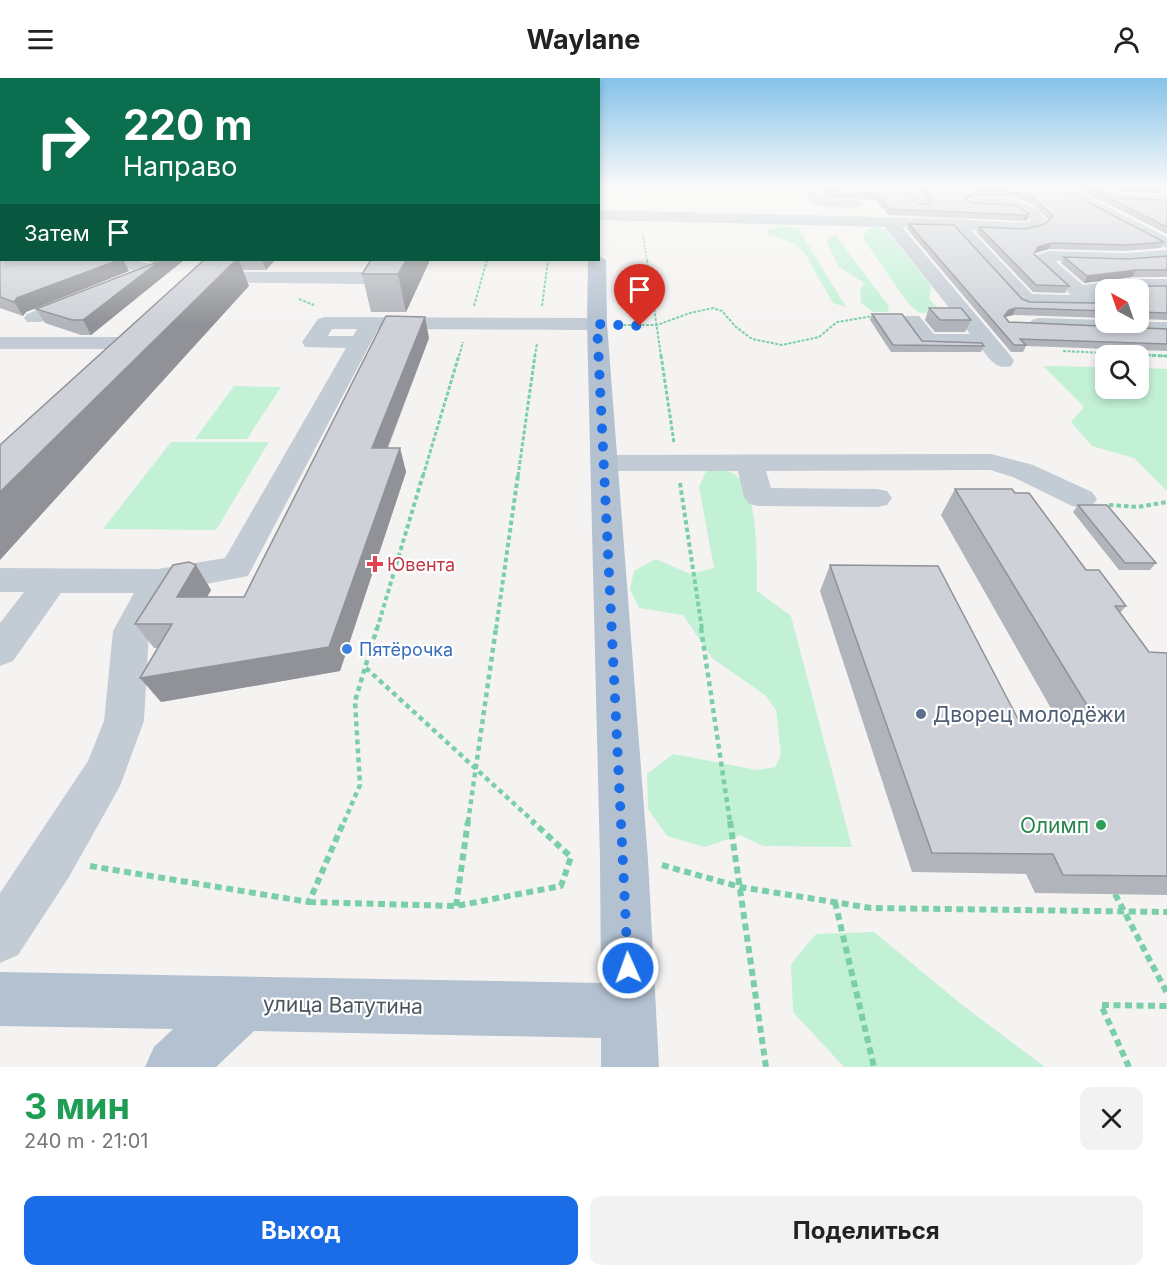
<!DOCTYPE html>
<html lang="ru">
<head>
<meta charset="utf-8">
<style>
	:root { --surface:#fff; --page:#f2f2f2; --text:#222; --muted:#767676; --accent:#1a6ce7 }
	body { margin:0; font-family:Inter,sans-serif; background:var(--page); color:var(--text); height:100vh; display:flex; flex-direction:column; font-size:22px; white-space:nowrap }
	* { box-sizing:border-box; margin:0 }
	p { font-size:20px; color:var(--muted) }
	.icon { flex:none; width:33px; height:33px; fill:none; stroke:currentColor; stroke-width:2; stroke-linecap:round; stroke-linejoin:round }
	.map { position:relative; height:989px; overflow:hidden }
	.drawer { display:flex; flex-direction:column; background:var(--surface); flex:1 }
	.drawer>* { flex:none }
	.hud { position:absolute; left:0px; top:0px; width:600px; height:183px; box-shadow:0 3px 9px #0003; background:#0b6e4f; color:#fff; overflow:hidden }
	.needle { width:39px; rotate:320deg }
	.tools { position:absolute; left:1095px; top:201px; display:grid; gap:12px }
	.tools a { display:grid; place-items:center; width:54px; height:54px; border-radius:12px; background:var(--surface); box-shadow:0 3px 9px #0003; font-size:30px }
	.pin { position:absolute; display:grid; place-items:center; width:51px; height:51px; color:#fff; margin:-62px -26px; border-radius:50% 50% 50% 0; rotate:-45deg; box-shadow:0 0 6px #0007 }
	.pin .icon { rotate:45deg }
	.me { position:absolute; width:66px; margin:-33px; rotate:358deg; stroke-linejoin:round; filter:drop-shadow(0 0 4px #0008) }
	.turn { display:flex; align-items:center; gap:21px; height:126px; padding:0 24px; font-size:27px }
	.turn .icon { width:78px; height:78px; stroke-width:2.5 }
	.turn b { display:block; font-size:42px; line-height:51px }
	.then { display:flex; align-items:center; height:57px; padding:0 24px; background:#0003; gap:12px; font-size:22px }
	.round { display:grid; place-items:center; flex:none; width:63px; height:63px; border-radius:12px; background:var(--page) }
	.overview { display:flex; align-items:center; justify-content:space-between; height:102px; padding:0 24px }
	h1 { font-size:36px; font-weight:700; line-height:45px; color:#1e9e55 }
	.cta { display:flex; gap:12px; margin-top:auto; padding:12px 24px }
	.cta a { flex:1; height:69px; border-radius:12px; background:var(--accent); color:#fff; font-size:24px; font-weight:700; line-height:69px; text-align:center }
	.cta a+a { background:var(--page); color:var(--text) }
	header { display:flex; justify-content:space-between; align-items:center; height:78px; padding:0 24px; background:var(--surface); font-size:27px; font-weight:700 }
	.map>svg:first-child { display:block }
	.green { fill:#c2f1d6 }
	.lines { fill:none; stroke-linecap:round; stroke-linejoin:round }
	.path-far5 { stroke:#7acfa8; stroke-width:1.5; stroke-dasharray:2 1.5; stroke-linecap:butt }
	.path-far4 { stroke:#7acfa8; stroke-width:2; stroke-dasharray:3 1.5; stroke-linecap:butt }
	.path-far3 { stroke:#7acfa8; stroke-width:3; stroke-dasharray:4 2; stroke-linecap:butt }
	.path-far2 { stroke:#7acfa8; stroke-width:4; stroke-dasharray:4.5 3; stroke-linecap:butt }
	.path-far1 { stroke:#7acfa8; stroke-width:4.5; stroke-dasharray:5 4; stroke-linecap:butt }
	.path { stroke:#7acfa8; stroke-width:6; stroke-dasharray:7 4.5; stroke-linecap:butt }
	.minor { fill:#c3ccd4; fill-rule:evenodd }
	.major { fill:#b3c1d0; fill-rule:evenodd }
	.wall { fill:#b1b4ba }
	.shaded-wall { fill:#909297 }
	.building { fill:#ced1d8; stroke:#909297; stroke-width:1.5 }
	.route { stroke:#1a6ce7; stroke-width:10; stroke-dasharray:0 18 }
	.health-dot { fill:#e0444e; stroke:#fff; stroke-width:2 }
	.shop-dot { fill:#3f7fe0; stroke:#fff; stroke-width:2 }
	.service-dot { fill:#5c6f8a; stroke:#fff; stroke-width:2 }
	.leisure-dot { fill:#2e9e5b; stroke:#fff; stroke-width:2 }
	.labels { text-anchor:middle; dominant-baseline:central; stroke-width:4.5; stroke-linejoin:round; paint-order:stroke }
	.health-label { font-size:18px; fill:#be3a42; stroke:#fff; text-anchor:start }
	.shop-label { font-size:18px; fill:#366cbe; stroke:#fff; text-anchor:start }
	.near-service-label { font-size:21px; fill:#4e5e75; stroke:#fff; text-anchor:start }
	.near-leisure-label { font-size:21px; fill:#27864d; stroke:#fff; text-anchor:end }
	.near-street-label { font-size:21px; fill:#4a5560; stroke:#fff }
</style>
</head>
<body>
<header><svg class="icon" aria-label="menu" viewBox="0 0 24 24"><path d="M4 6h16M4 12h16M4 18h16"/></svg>Waylane<svg class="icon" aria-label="person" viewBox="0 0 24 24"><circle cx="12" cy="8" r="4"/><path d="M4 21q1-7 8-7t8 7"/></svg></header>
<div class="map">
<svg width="1167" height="989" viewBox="0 0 1167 989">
	<rect width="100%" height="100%" fill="#f5f3f2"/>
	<path class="green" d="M783,148L798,150L846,229L833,225L805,176L794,165L768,157V152Z
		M874,149L886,152L931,208L929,221L940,232L935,237L918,234L907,224L863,160L867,152Z
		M836,158L889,228L887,234H873L861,225L860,212L864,205L838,188L827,164L830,159Z
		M1043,288L1105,289L1106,310H1138L1139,290L1167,291V413L1134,380L1092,368L1071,344L1084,329Z
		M234,308L281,309L247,361H195Z
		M171,364H269L216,452L103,451Z
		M706,393C713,393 724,391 730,394C761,405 756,485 757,513L791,538L852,769L763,768L740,757L705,769L667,758L648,731L647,696L673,676L757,692L775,689L781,677L776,632L766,618L712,580L683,537L639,530L630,511L634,493L656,481L690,496L714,490L699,409Z
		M874,854L961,926L1045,989H844L793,934L791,886L816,856Z"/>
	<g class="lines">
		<path class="path-far5" d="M635,108L637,119
			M643,156L647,183
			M487,182H547"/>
		<path class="path-far4" d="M487,182H547
			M647,182L661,278
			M299,221L314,227
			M474,228L487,182
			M542,228L548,182
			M619,247H657L690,235L713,230L722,233L736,249L752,261L782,267L819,259L837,244L874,238
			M1063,273L1167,278
			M459,278L463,264
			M535,278L537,265"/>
		<path class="path-far3" d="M661,277L674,365
			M1140,277L1167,278
			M423,398L459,277
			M518,398L535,277"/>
		<path class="path-far2" d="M680,405L702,551
			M1109,427L1138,429L1167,424
			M377,551L423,397
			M496,551L518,397"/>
		<path class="path-far1" d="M701,550L730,744
			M366,590L534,744
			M344,744L360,707L355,623L377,550
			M468,744L496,550"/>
		<path class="path" d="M730,743L766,989
			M662,787L740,809L871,830L1167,834
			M90,788L309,824L344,743
			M1115,816L1167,915
			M309,824L456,828L561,808L571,779L532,743
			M835,824L874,989
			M456,828L468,743
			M1129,989L1101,927L1167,928"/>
		<path class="minor" d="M800,108H814L824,121L858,122L865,126L858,130L815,128Z
			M874,108H911L929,126L927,129H917L899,112H881Z
			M1050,108H1067L1167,159V171Z
			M1082,108H1100L1119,116L1167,117V125L1117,124L1084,111Z
			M990,120C1014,120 1035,123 1048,145C1034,161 991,153 971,152L1032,216L1071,217L1033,181L1036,177L1049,173L1125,175L1167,172V182L1125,185L1055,183L1083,207L1132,201H1167V213L1106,212V216L1095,217L1100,223L1097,227L1090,229L1027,228L1020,226L953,151L902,149L1011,278L1014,283L1011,288C995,292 990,281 980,269L920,267L902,242L905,238H919L934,256H970L885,149L598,142V132L957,141L1023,145L1031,143C1013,116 976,138 964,125L971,121Z
			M107,182H134L160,188L163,192L160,196L41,244H27L24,240L27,236L136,193L109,186Z
			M202,194H366L373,196L375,200L373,204L366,206L195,204L193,200L195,196Z
			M325,239L597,240L604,242L607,246L604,250L597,252L378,251L248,498L169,513L149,553L144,643L120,708L69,799L18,877L0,885V815L88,683L104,643L113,553L134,515H61L13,583L0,588V545L24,514H0V490L158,491L225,480L346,270L305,269L302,264L318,241ZM332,251H357L353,258H328Z
			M1039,240L1106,242V244H1167V256L1032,250L1029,246L1032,242Z
			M0,259H133L141,260L144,265L141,270L133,271H0Z
			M991,376L1033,387L1092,414L1097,421L1092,428L1082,430L1072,428L1013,399L990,392L766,393L771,410L877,411L887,413L892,420L887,427L877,429L759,428L749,426L744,419L738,393H604L594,391L590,385L594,379L604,377Z"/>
		<path class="major" d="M598,177L606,182L607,246L648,782L659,989H601V960L254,953L216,989H145L154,969L173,951L0,948V894L601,905L600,782L587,246L588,182H598Z"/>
	</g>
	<path class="wall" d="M815,108H881L919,126L929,125L913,108H1057L1164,164L1161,170L1125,173L1049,171L1035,175V177L1069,208L1065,215L1033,214L977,155L979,149L1026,151L1045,146L1049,142L1032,126L1016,120L999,118L971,119L967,121L971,125L1029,136L1027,142L1023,143L888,137L876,122L825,119Z
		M1072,108H1086L1120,121L1167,122V156Z
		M1105,108H1167V115L1119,114Z
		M0,131L129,193L26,234L23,238L0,230Z
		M909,146L1022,221L1030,224L1094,225L1102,222L1099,219L1103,212H1106V240L1013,237L1005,239L1009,244L1167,251V273L1026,268L1023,274H1011L907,151Z
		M1167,178V199H1132L1084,205L1061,185L1064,179L1129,181Z
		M141,182H184L91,257H81L45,245L36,231L155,185Z
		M204,182H275L266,192H243L249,208Z
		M430,182L406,234H371L362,196Z
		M1112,208H1167V242L1138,241V212L1110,211Z
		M929,230L971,242L965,254H935L925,242Z
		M872,236L922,263L984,268L981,274H891L870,242Z
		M429,260L388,370H400L406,394L340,593L161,624L158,570H154L135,546L196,487L211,512L207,519H244Z
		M955,411L1015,415L1086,492L1126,528L1120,535L1149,574L1167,575V817L1035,815L1026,796L912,794L820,513L830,487L1018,641H1057L941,437Z
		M1078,427L1156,485L1150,492H1119L1073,434Z"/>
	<path class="shaded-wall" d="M973,113L971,119L962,124L964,119Z
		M1029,136L1027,142L1023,143L1025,137Z
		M1052,165L1049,171L1035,175L1038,169Z
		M119,182H123L129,193L26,234L23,238L14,224L17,220Z
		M161,182H184L91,257L83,242Z
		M236,182H239L249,208L0,482V414Z
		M262,182H275L266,192Z
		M406,182H430L406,234L398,196Z
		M1136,192L1132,199L1084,205L1087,198Z
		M1016,230L1013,237L1005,239L1001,245L1009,232Z
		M425,239L429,260L378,394L372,370Z
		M400,370L406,394L340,593L161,624L140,600L329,569Z
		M196,487L211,512L193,544L177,519Z"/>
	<path class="building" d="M821,108H881L883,109H900L919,126H929L933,122L920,108H1057L1164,164L1128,167L1052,165L1038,169L1034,176L1069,208L1036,207L979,149L1026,151L1045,146L1053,138L1034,120L1018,115L1001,113H973L964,119L971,125L1016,127L1029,136L1025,137L890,131L877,116L826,113Z
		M1085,108L1120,121L1167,122V149Z
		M1121,108H1167V109L1122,108Z
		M2,130V182H119L17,220L14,224L0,219V131Z
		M909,146L954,147L1022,221L1030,224L1094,225L1103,222L1106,217V233L1016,230L1009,232L1004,238L1009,244L1167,251V266L1020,261L1026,267H1014Z
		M1167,178V192H1136L1087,198L1064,179L1129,181Z
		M157,182H161L83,242H72L36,231L155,185Z
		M204,182H236L0,414V367Z
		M371,182H406L398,196H362Z
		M1112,208H1167V235L1138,234V212H1108L1111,211Z
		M929,230H961L971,242H940Z
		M872,236H902L922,263L982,265L984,268L893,267Z
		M386,238L425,239L372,370H400L329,569L140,600L172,546H135L173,487L189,484L196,487L177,519H244Z
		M955,411H1012L1015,415H1029L1086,492H1099L1126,528H1115L1149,574L1167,575V798L1063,797L1053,776L932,775L830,487L938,488L1018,641L1096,642Z
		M1078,427H1107L1156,485H1125Z"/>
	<linearGradient id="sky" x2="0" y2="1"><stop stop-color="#85c2ea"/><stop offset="0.44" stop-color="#fafaf9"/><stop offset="1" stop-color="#fafaf9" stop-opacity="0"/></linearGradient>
	<rect width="1167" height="246" fill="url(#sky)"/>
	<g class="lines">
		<path class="route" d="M628,890L597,246L640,248"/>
	</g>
	<path class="health-dot" d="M372 477h6v6h6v6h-6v6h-6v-6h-6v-6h6z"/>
	<circle class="shop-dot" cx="347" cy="571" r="6"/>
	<circle class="service-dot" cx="921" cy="636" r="6"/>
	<circle class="leisure-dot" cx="1101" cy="747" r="6"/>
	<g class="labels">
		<g class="health-label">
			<text x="387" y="486">Ювента</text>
		</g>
		<g class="shop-label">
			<text x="359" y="571">Пятёрочка</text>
		</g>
		<g class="near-service-label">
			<text x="933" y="636">Дворец молодёжи</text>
		</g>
		<g class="near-leisure-label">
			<text x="1089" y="747">Олимп</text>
		</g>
		<g class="near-street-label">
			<text transform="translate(343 927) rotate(1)">улица Ватутина</text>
		</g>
	</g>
</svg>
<div class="tools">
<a><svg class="needle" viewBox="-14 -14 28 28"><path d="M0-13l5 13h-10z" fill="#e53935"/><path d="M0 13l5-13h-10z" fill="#767676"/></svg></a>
<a><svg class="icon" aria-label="search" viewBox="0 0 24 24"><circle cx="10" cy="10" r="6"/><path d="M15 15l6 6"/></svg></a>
</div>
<div class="pin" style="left:640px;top:248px;background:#d93025"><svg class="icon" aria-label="arrive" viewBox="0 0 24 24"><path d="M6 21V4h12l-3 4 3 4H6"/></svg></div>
<svg class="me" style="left:628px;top:890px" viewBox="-20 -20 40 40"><circle r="17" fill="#1a6ce7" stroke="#fff" stroke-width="3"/><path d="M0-11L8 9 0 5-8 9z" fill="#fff"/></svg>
<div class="hud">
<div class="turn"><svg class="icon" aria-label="right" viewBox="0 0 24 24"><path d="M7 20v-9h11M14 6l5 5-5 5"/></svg><div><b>220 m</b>Направо</div></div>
<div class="then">Затем<svg class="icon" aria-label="arrive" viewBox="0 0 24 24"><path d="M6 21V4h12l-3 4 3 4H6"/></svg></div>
</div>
</div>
<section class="drawer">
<div class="overview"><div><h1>3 мин</h1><p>240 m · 21:01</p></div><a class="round"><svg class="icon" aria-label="close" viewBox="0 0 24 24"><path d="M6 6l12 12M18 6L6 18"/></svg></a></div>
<div class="cta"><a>Выход</a><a>Поделиться</a></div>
</section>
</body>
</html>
